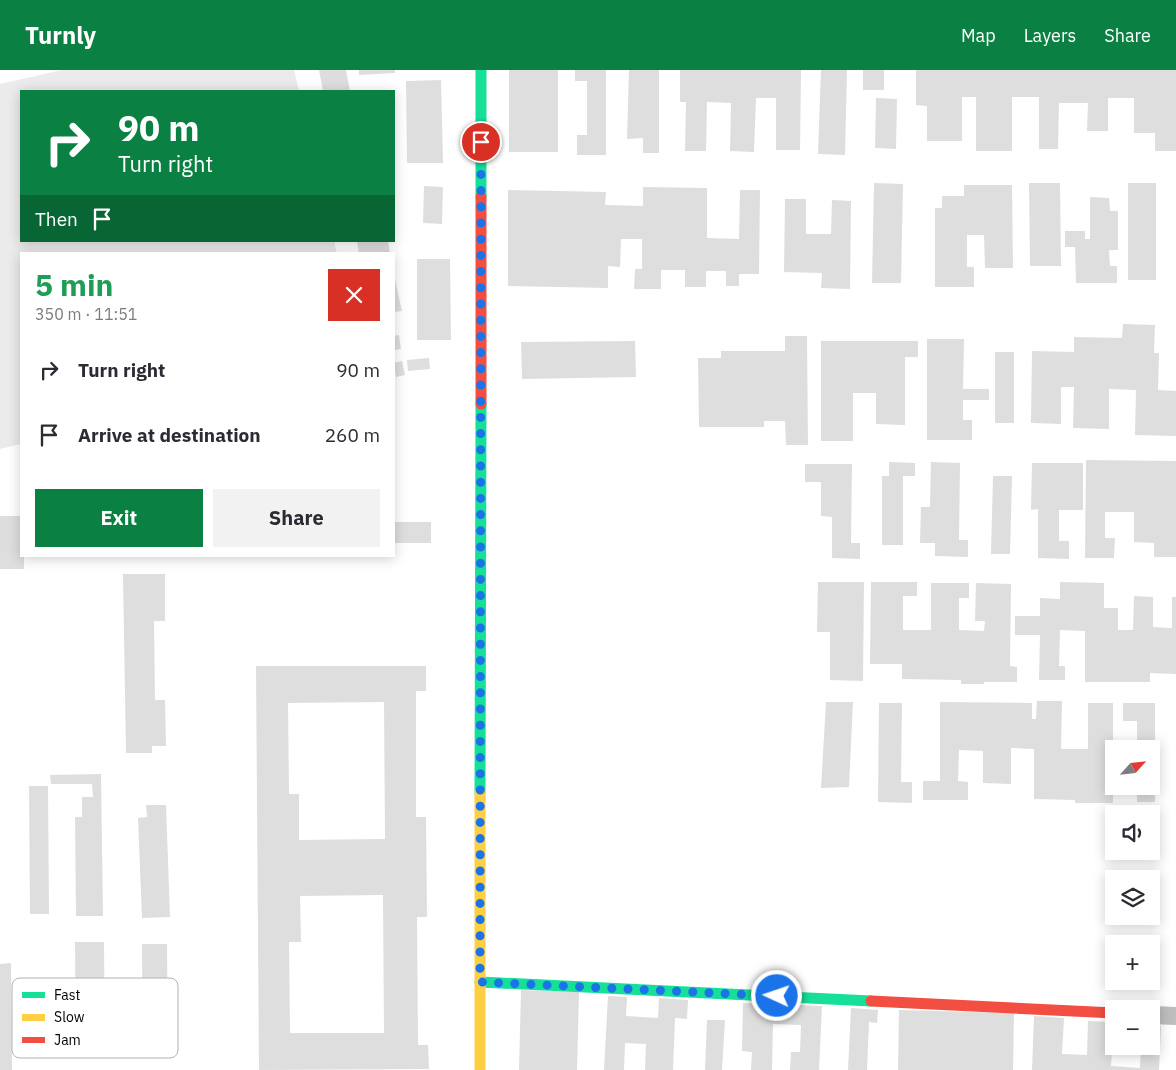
<!DOCTYPE html>
<html lang="en">
<head>
<meta charset="utf-8">
<style>
	:root { --surface:#fff; --page:#f2f2f3; --text:#2b2b33; --muted:#7c7c81; --accent:#0b8043 }
	body { margin:0; font-family:"IBM Plex Sans",sans-serif; background:var(--page); color:var(--text); height:100vh; display:flex; flex-direction:column; font-size:19px; white-space:nowrap }
	* { box-sizing:border-box; margin:0 }
	p { font-size:16px; color:var(--muted) }
	.icon { flex:none; width:28px; height:28px; fill:none; stroke:currentColor; stroke-width:2; stroke-linecap:round; stroke-linejoin:round }
	.map { position:relative; flex:1; overflow:hidden }
	.drawer { position:absolute; left:20px; top:182px; width:375px; height:305px; display:flex; flex-direction:column; background:var(--surface); border-radius:0px; box-shadow:0 2px 12px #0003 }
	.drawer>* { flex:none }
	.top-card { position:absolute; left:20px; top:20px; width:375px; height:152px; border-radius:0px; box-shadow:0 2px 12px #0003; background:#0b8043; color:#fff; overflow:hidden }
	.needle { width:32px; rotate:63deg }
	.tools { position:absolute; left:1105px; top:670px; display:grid; gap:10px }
	.tools a { display:grid; place-items:center; width:55px; height:55px; border-radius:0px; background:var(--surface); box-shadow:0 2px 12px #0003; font-size:25px }
	.pin { position:absolute; display:grid; place-items:center; width:42px; height:42px; color:#fff; margin:-21px; border:2px solid #fff; border-radius:50%; box-shadow:0 1px 5px #0007 }
	.me { position:absolute; width:55px; margin:-28px; rotate:273deg; stroke-linejoin:round; filter:drop-shadow(0 0 4px #0008) }
	.turn { display:flex; align-items:center; gap:18px; height:105px; padding:0 15px; font-size:22px }
	.turn .icon { width:65px; height:65px; stroke-width:2.5 }
	.turn b { display:block; font-size:35px; line-height:42px }
	.then { display:flex; align-items:center; height:48px; padding:0 15px; background:#0003; gap:10px; font-size:19px }
	.round { display:grid; place-items:center; flex:none; width:52px; height:52px; border-radius:0px; background:var(--page) }
	.headline { display:flex; align-items:center; justify-content:space-between; height:85px; padding:0 15px }
	h1 { font-size:30px; font-weight:700; line-height:38px; color:#1e9e55 }
	.button { display:flex; gap:10px; margin-top:auto; padding:10px 15px }
	.button a { flex:1; height:58px; border-radius:0px; background:var(--accent); color:#fff; font-size:20px; font-weight:700; line-height:58px; text-align:center }
	.button a+a { background:var(--page); color:var(--text) }
	ul { padding:0; list-style:none }
	li { display:flex; align-items:center; gap:15px; height:65px; padding:0 15px }
	li div { flex:1 }
	li b { display:block; font-size:19px }
	li em { font-style:normal }
	header { display:flex; align-items:center; gap:30px; box-sizing:border-box; height:70px; padding:0 25px; background:var(--accent); color:#fff }
	header strong { font-size:24px }
	nav { display:flex; gap:28px; margin-inline-start:auto; font-size:18px }
	.map>svg:first-child { display:block }
	.green { fill:#ebebeb }
	.building { fill:#dedede; fill-rule:evenodd }
	.lines { fill:none; stroke-linecap:round; stroke-linejoin:round }
	.street { stroke:#bebebe; stroke-width:18 }
	.fast { stroke:#16e098; stroke-width:11 }
	.slow { stroke:#ffcf43; stroke-width:11 }
	.jam { stroke:#f24e42; stroke-width:11 }
	.route { stroke:#1a73e8; stroke-width:9; stroke-dasharray:0 16.2 }
	.key { fill:#fff; stroke:#b2b2b2; stroke-width:1 }
	.key-label { font-size:14px; fill:#000 }
</style>
</head>
<body>
<header>
<strong>Turnly</strong>
<nav><a>Map</a><a>Layers</a><a>Share</a></nav>
</header>
<div class="map">
<svg width="1176" height="1000" viewBox="0 0 1176 1000">
	<rect width="100%" height="100%" fill="#fff"/>
	<path class="green" d="M62,0H294L299,21H21V171H334L337,184H21V374L0,379V14Z"/>
	<path class="building" d="M319,0H346L350,21H323Z
		M359,0H395V3L359,5Z
		M509,0H558V82H509Z
		M575,0H606V85H577V65H587V11H575Z
		M629,0H659V83H643V68L627,69Z
		M680,0H801L800,80H776V28H756L754,82L730,81L731,33L707,32L706,81H685L686,32H680Z
		M821,0H847L845,85L818,84Z
		M863,0H884V20H863Z
		M916,0H1176V81H1155V63H1134V28H1108V61H1087L1088,33H1059L1058,79H1039V27H1012V81H976V27H962V71H927V36L916,35Z
		M441,10L443,93H407L406,11Z
		M876,28L897,29L896,79L875,78Z
		M874,113L903,114L901,213H872Z
		M1029,113H1060L1061,196H1030Z
		M1128,113H1156V210H1128Z
		M964,115H1012L1013,198H985L984,165H967V197H974V217H935V138H942V126H964Z
		M424,116L443,117L442,154L423,153Z
		M643,117L707,118V168L739,169L740,120H760L759,204H739V216H726V201H706V217H685V200H661V219H634L635,199H642V169H621L620,197L608,196V218L508,216V120L606,122L605,135L643,136Z
		M1090,127L1109,128L1110,141H1118V180H1109L1110,196H1117V213H1076L1075,177H1065V161H1085V169H1090Z
		M785,129H806V164H831L832,130L851,131L850,219L821,218L822,203L784,202Z
		M357,171H388L390,184H359Z
		M417,189H450L451,270H417Z
		M394,205L402,241L394,242Z
		M1123,254L1155,255L1154,283H1159L1158,320L1176,321V366L1135,365L1136,320L1109,319V359L1073,358L1074,317H1061V354L1031,353L1032,281L1074,282V267L1122,268Z
		M399,265L401,279L394,280V266Z
		M785,266H807L808,375H786L785,351H764V357H699L698,288H721V281H785Z
		M927,269H964L963,319H989V330H963V350H972V370H927Z
		M635,271L636,307L522,309L521,272Z
		M821,271H918V287H905V355L876,354V323H853V371H821Z
		M995,282H1014V353H995Z
		M429,288L430,299L408,301L407,290Z
		M402,291L405,305L396,307L394,293Z
		M1086,390L1176,391V487H1154V473L1134,472V442H1105V468H1115L1114,488H1085Z
		M889,392L915,393V406H903V475H882V406H889Z
		M931,392L960,393L959,470H968V487L935,486V473H920L921,437H930Z
		M1032,393H1083V440H1059V471H1069V489L1038,488V439L1031,440Z
		M805,394H852L851,473H860V489L832,488V447L821,446V412H805Z
		M993,406H1012L1010,484H991Z
		M0,446H21V486H24V499H0Z
		M394,452H431V473H394Z
		M123,504H165V551H154L155,630H165L166,676H152V683H126Z
		M818,512H864L863,611L830,610V562H817Z
		M871,512H917V526H903V560H931V513H969V528H959V560L984,561L985,551H975L976,513L1011,514L1010,596L1017,597V612H984V614H961V610L902,609V594H870Z
		M1060,512L1104,513V538H1118V560H1133L1134,526L1153,527V557L1172,558V527H1176V604L1150,603V612H1085V561L1060,560L1059,596H1065V610H1039L1040,565H1015V546H1040V528L1060,529Z
		M256,596H426V621H416V747H426L427,847H417L418,975H428L429,999L259,1000ZM384,632L385,769L299,770V724H289L288,633ZM383,825L384,963H290L289,872H301L300,826Z
		M1037,631H1062L1061,679H1088V633H1113V733H1075V730L1034,729V679L1011,678V714L983,713V681L959,680L958,711L968,712V730H923V711H940V632L1032,633V649H1036Z
		M826,632H853L849,717L821,718Z
		M879,633H902L901,712H912V733L878,732Z
		M1123,633H1155V732H1137V716H1151V679H1137V651H1123Z
		M101,704L103,846H76L75,747H82V727H93L92,714H51L50,705Z
		M29,716H48L49,844H30Z
		M146,735H166L170,847L142,848L138,748L147,747Z
		M75,872H104L105,987H76Z
		M142,874H167L168,988H143Z
		M11,893L12,1000H0V894Z
		M521,920L579,922L577,1000H519Z
		M608,926L627,927L626,946L658,948L659,928L688,930L687,949L675,948L673,1000H645L646,974L625,973L624,1000H604Z
		M743,933L822,936L819,1000H790L791,982H800L801,955L773,954L772,1000H751L752,982L742,981Z
		M851,938L878,940L877,953L869,952L867,1000H848Z
		M899,940L1014,943L1013,1000H898Z
		M1034,946L1064,948L1062,984L1087,985L1088,951L1114,952L1111,996L1140,998L1141,976H1151V956H1161L1159,1000H1032Z
		M707,950H725L722,1000H705Z"/>
	<g class="lines">
		<path class="street" d="M1151,945L1176,946"/>
		<path class="fast" d="M481,127V0
			M480,723L481,334
			M480,912L871,931"/>
		<path class="slow" d="M480,1000V723"/>
		<path class="jam" d="M481,334V127
			M871,931L1114,943"/>
	</g>
	<g class="lines">
		<path class="route" d="M481,72L480,912L777,926"/>
	</g>
	<rect x="12" y="908" width="166" height="80" rx="8" class="key"/>
	<rect x="22" y="922" width="23" height="6" fill="#16e098"/>
	<rect x="22" y="944" width="23" height="7" fill="#ffcf43"/>
	<rect x="22" y="967" width="23" height="6" fill="#f24e42"/>
	<g class="key-label">
		<text x="54" y="930">Fast</text>
		<text x="54" y="952">Slow</text>
		<text x="54" y="975">Jam</text>
	</g>
</svg>
<div class="tools">
<a><svg class="needle" viewBox="-14 -14 28 28"><path d="M0-13l5 13h-10z" fill="#e53935"/><path d="M0 13l5-13h-10z" fill="#7c7c81"/></svg></a>
<a><svg class="icon" aria-label="sound" viewBox="0 0 24 24"><path d="M4 9h4l5-4v14l-5-4H4zM17 9q2 3 0 6"/></svg></a>
<a><svg class="icon" aria-label="layers" viewBox="0 0 24 24"><path d="M12 4l9 5-9 5-9-5zM3 14l9 5 9-5"/></svg></a>
<a>+</a>
<a>−</a>
</div>
<div class="pin" style="left:481px;top:72px;background:#d93025"><svg class="icon" aria-label="arrive" viewBox="0 0 24 24"><path d="M6 21V4h12l-3 4 3 4H6"/></svg></div>
<svg class="me" style="left:777px;top:926px" viewBox="-20 -20 40 40"><circle r="17" fill="#1a73e8" stroke="#fff" stroke-width="3"/><path d="M0-11L8 9 0 5-8 9z" fill="#fff"/></svg>
<div class="top-card">
<div class="turn"><svg class="icon" aria-label="right" viewBox="0 0 24 24"><path d="M7 20v-9h11M14 6l5 5-5 5"/></svg><div><b>90 m</b>Turn right</div></div>
<div class="then">Then<svg class="icon" aria-label="arrive" viewBox="0 0 24 24"><path d="M6 21V4h12l-3 4 3 4H6"/></svg></div>
</div>
<section class="drawer">
<div class="headline"><div><h1>5 min</h1><p>350 m · 11:51</p></div><a class="round" style="background:#d93025;color:#fff"><svg class="icon" aria-label="close" viewBox="0 0 24 24"><path d="M6 6l12 12M18 6L6 18"/></svg></a></div>
<ul>
<li><svg class="icon" aria-label="right" viewBox="0 0 24 24"><path d="M7 20v-9h11M14 6l5 5-5 5"/></svg><div><b>Turn right</b></div><em>90 m</em></li>
<li><svg class="icon" aria-label="arrive" viewBox="0 0 24 24"><path d="M6 21V4h12l-3 4 3 4H6"/></svg><div><b>Arrive at destination</b></div><em>260 m</em></li>
</ul>
<div class="button"><a>Exit</a><a>Share</a></div>
</section>
</div>
</body>
</html>
